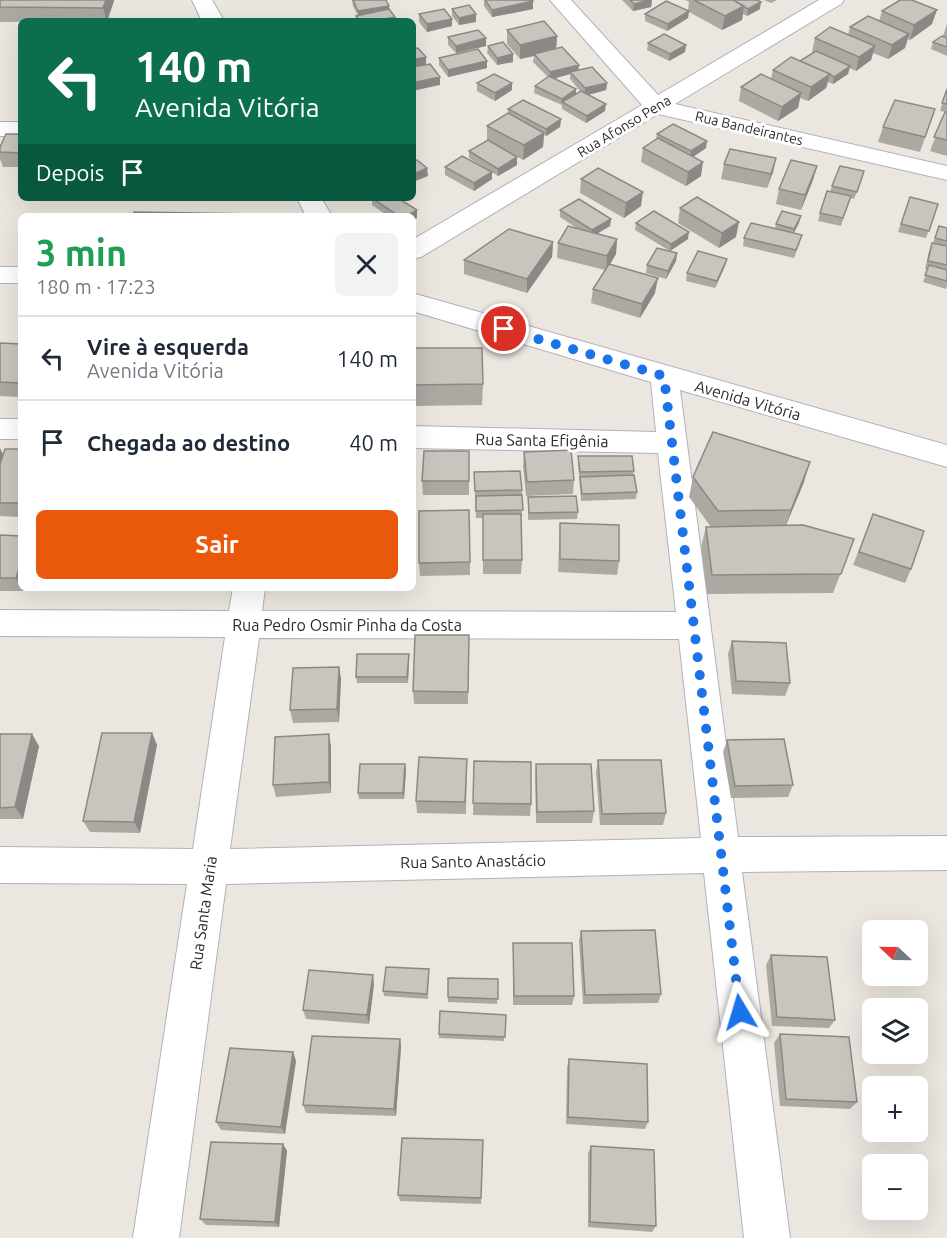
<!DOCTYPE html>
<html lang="pt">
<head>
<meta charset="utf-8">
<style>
	:root { --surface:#fff; --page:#f2f2f3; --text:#1f2937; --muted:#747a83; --line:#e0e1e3; --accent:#ea580c }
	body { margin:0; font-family:Ubuntu,sans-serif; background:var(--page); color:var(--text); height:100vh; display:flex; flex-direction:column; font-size:22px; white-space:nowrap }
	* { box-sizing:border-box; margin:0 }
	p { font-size:20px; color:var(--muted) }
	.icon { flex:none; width:33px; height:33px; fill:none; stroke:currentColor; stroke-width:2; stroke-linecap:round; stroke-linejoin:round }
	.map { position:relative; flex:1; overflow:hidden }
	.details { position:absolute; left:18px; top:213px; width:398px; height:378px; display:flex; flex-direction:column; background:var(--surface); border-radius:9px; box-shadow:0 6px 24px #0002 }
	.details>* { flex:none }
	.banner { position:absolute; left:18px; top:18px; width:398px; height:183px; border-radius:9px; box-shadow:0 6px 24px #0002; background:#0b6e4f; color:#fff; overflow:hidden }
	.needle { width:39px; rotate:292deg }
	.controls { position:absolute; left:862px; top:920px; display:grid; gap:12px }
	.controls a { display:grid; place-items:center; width:66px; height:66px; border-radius:9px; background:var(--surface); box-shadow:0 6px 24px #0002; font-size:30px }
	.pin { position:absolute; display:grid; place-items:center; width:51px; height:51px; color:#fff; margin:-26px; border:3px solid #fff; border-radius:50%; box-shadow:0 2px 6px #0007 }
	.me { position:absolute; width:66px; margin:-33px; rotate:353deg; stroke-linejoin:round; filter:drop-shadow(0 0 4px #0008) }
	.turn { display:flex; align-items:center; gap:21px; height:126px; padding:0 18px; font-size:27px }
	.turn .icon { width:78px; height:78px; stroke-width:2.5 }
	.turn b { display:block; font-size:42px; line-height:51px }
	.then { display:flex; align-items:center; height:57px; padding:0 18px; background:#0003; gap:12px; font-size:22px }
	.round { display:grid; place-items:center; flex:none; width:63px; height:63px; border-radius:9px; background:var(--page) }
	.overview { display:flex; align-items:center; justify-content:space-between; height:102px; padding:0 18px }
	h1 { font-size:36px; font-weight:600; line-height:45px; color:#1e9e55 }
	.action { display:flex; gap:12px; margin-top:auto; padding:12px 18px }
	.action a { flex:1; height:69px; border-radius:9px; background:var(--accent); color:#fff; font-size:24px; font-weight:600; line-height:69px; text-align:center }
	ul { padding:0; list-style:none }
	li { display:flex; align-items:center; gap:18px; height:84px; padding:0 18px; border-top:2px solid var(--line) }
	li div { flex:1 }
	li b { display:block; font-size:22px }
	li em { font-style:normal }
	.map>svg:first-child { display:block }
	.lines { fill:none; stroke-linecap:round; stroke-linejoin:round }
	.minor-casing { stroke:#b0b2ba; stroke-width:2 }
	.minor { fill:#fff; fill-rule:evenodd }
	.wall { fill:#aca9a3; fill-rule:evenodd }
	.shaded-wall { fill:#8c8985 }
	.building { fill:#c8c4be; stroke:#8c8985; stroke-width:1.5 }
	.route { stroke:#1a73e8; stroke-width:10; stroke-dasharray:0 18 }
	.labels { text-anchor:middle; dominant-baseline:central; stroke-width:6; stroke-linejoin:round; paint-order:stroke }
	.far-street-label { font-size:14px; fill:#2c2c2c; stroke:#fff }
	.street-label { font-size:16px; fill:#2c2c2c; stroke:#fff }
</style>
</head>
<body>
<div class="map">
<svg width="947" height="1238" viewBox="0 0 947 1238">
	<rect width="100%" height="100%" fill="#ece6e0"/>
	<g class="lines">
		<g class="minor-casing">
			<path id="minor" d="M192,0H212L224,21H202Z
				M550,0H571L658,95L819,0H844L841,4L675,104L947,166V180L658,114L421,257L412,259V240L642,105Z
				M0,122H21V136H0Z
				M297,198H321L332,216H306Z
				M0,267H21V283H0Z
				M412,293L947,445V467L680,390L738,837L947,836V870L742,872L790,1238H744L704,873L226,884L179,1238H133L187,884L0,883V847L193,849L225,637L0,636V610L229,611L233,588H265L262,611L676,612L658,453L412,448V426L656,432L651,382L412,311ZM259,638L679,639L701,838L230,849Z
				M0,419H21V439H0Z"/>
		</g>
		<use href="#minor" class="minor"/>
	</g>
	<path class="wall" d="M0,0L114,1L107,21L0,22Z
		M352,0L389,9L395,21H356V16H358L353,6Z
		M484,0H532L533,1V9L492,17L484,6Z
		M622,0H652L651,7L633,11Z
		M685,0H757L760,9L747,16L743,14L742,20L722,30L689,12L688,18L667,31L645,21V14L688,11L689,2Z
		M764,0H777L771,3Z
		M452,9L476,14V22L459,25L452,16Z
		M882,11L932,24L910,40L908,39L905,48L888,59L873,53L871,60L856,71L849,68L848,74L833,84L828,82L826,88L808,101L800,98L798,108L778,121L739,101L741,87L771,79L773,70L800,61L813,53L812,52L815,38L848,35L850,27L879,21Z
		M419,14L452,19V26L427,32L419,22Z
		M947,24V56L931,49L933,42L943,36Z
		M507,30L557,36L556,49L579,65L578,70L607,83L606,90L588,95L605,111L586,123L562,109V105L534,93L535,86L548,77L533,62L534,56L520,59L507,44ZM570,74V79L580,91L576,94L554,78Z
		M448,37L486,38V46L456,53L448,45Z
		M648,43L685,52L669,61L647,50Z
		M488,46L513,54V62L497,65L487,53Z
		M439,58L487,68L448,77L439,65Z
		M477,83L512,90L495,101L477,91Z
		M947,89V156L930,151L945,112L940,111Z
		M508,109L561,119L560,127L546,136L544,135L543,147L523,160L500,147L517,157V165L498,176L492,172V179L474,191L445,175V167L487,169L469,158V151L487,140V126L508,114Z
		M935,109L920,152L878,142L883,127Z
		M21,134V167H3L0,159V147Z
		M657,134L706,148L693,157L701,176L686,186L641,162L643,148L656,139Z
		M776,158L773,172L767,188L721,179L724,164Z
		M817,166L813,180L801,210L776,204L779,189Z
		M581,179L641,206L624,218L580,193Z
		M862,179L854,199L850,198L841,226L818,221L820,213L830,192L832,186Z
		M910,197L938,204L926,238L898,232Z
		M372,198L417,210V218L412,221V216H388L372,205Z
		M680,208L736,237L719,248L678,223Z
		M560,210L611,219L610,226L597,234L617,239L616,254L610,264L655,293L640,318L591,303L593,289L605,270L557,258L558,243L578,229L560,217Z
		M636,223L688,239L670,251L635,230Z
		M799,223L794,233L800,242L794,258L743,246L744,238L775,229L776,224Z
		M939,226L947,228V286L946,289L923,282L928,269H925L929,251L932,243H933Z
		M553,242L552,257L527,293L464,274V260Z
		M677,253L676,261L666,279L646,273L647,265Z
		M725,266L715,288L686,281L687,273Z
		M0,343L21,344V397L0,396Z
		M412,348L483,384L482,405L412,406Z
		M0,448L3,455L21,449V517L0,516Z
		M469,451V495H423L422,481Z
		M412,452L415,466V512H412Z
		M524,452L574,480L573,494L526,496L523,466Z
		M578,456L634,471L633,476L637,492L636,499L581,501L578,464Z
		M474,472L522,490V517H521L522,560L521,574H483V518H476Z
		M693,477L804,482L786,525L854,539L833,593L707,594L701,547L706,527H711L689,497Z
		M528,497L578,512L577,519L528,520Z
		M412,514L414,528L415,577H412Z
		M873,514L911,569L905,583L853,565Z
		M560,523L619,561L617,575L558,572Z
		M0,535L23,591H0Z
		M470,562V575L420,576L419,563Z
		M469,635L468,704H414L413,691Z
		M732,641L790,683L785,696L732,694L728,654Z
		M409,660L408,683H357L356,677Z
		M339,667L341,679L339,722L293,723L290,710Z
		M152,733L157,745L140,833L90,832L83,821Z
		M0,734L39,746L23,819H0Z
		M727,740L793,785L788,797L731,798L723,752Z
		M331,746V793L276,797L273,785Z
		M467,759L466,814L417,813L416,801Z
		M598,760L666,813L663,825H600L596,772Z
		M474,761L531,804L530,816L473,815Z
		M536,764L594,811L592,823H536L535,776Z
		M406,770L404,799H359L358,793Z
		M581,931L661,994L658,1003L583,1004L579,941Z
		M513,943L574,996L572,1005H513Z
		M771,955L835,1020L829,1028L772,1026L766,965Z
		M429,969L428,999L384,996L383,991Z
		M498,979L497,1004L448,1002V997Z
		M374,984L369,1024L306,1019L303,1010Z
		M506,1015L504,1041L439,1038V1034Z
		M780,1034L857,1102L850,1109L780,1106L774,1043Z
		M400,1039L401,1047L396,1116L306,1113L303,1105Z
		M293,1052L296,1061L285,1134L221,1130L216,1122Z
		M569,1059L648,1122L645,1129L566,1124L567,1067Z
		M483,1140L481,1204L400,1201L398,1195Z
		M283,1144L287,1151L279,1227L206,1225L200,1219Z
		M591,1146L656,1226L652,1232L588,1227V1153Z"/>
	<path class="shaded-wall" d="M106,0H114V1L107,21L103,8Z
		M652,0L651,7L633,11L634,4Z
		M533,1V9L492,17V10Z
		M761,2L760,9L747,16L748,9Z
		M389,6V13L359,18L358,11Z
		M744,6L742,20L722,30L725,16Z
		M937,10L932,24L910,40L914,25Z
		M689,11L688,18L667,31L668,24Z
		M476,14V22L459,25V18Z
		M395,17V21H376Z
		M452,19V26L427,32V24Z
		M909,34L905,48L888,59L892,45Z
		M557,36L556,50L534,54V56L520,59V45Z
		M486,38V46L456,53V46Z
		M686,45L685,52L669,61L670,54Z
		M875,46L871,60L856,71L859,57Z
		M513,54V62L497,65V58Z
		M426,57V64L412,68V60Z
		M487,61V68L448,77V70Z
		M579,65L578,72H570V74L550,80V72Z
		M850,66L848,74L833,84L834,77Z
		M830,74L826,88L808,101L811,87Z
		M440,77V85L412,91V83Z
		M512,83V90L495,101V93Z
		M607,83L606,90L584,96L585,88Z
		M576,89V96L562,102L561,106L562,99Z
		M801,93L798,108L778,121L782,107Z
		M606,104L605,111L586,123L587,116Z
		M561,119L560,127L546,136V129Z
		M544,133L543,147L523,160L524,145Z
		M707,141L706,148L690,159L691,151Z
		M517,157V165L498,176V169Z
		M776,158L773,172L767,188L771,174Z
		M703,162L701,176L686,186L688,172Z
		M817,166L813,180L801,210L805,195Z
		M427,168L428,176L413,182L412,175Z
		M492,172V179L474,191V183Z
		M643,192L641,206L624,218L626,203Z
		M417,210V218L412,221V216H407Z
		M801,216L799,223L792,236L794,229Z
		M611,219L610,226L591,237L592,230Z
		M739,222L736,237L719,248L722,233Z
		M689,232L688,239L670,251L671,244Z
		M617,239L616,254L606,271L607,256Z
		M553,242L552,257L527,293V279Z
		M677,253L676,261L666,279L668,271Z
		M727,259L725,266L715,288L717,281Z
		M658,278L655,293L640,318L642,304Z
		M0,448L7,463L0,483Z
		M415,452V512L414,498Z
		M810,462L804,482L784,530L791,510Z
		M21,563V588H24L23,591L16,578Z
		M409,654V660L408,683L407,677Z
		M339,667L341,679L339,722L337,709Z
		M152,733L157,745L140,833L134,822Z
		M32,734L39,746L23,819L15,807Z
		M329,734L331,746V793L329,782Z
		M405,764L406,770L404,799L403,793Z
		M373,975L374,984L369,1024L367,1015Z
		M400,1039L401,1047L396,1116L394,1109Z
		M293,1052L296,1061L285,1134L281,1127Z
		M283,1144L287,1151L279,1227L275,1222Z"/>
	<path class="building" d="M0,0H106L103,8L0,7Z
		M353,0H386L389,6L358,11Z
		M485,0H532L533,1L492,10Z
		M630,0H651L634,4Z
		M694,0H733L744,6L725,16Z
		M733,0H757L761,2L748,9Z
		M900,0H912L937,10L914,25L882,11Z
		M666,1L689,11L668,24L645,14Z
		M469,5L476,14L459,18L452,9Z
		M389,9L395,17L376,21H359L356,16Z
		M444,9L452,19L427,24L419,14Z
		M868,16L909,34L892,45L850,27Z
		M544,21L557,36L520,45L507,30Z
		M830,27L875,46L859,57L815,38Z
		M478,30L486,38L456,46L448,37Z
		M664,34L686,45L670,54L648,43Z
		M942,36L947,38V47L933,42Z
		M503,42L513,54L497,58L488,46Z
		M562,47L579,65L550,72L534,54Z
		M418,48L426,57L412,60V49Z
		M478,49L487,61L448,70L439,58Z
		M816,51L850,66L834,77L829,74H830L800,61Z
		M791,57L830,74L811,87L773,70Z
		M430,64L440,77L412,83V67Z
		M592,67L607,83L585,88L570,72Z
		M494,74L512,83L495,93L477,83Z
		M761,74L801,93L782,107L741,87Z
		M549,76L576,89L562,99L535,86Z
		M947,89V104L942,103Z
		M581,91L606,104L587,116L562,102Z
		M523,100L561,119L546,129L508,109Z
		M895,100L935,109L925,137L883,127Z
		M945,112H947V140L934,137Z
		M508,113L544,133L524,145L487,126Z
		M673,124L707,141L691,151L657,134Z
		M6,134H21V153L0,152V147Z
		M658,138L703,162L688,172L643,148Z
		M488,140L517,157L498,169L469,151Z
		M730,149L776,158L771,174L724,164Z
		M462,156L492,172L474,183L445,167Z
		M417,160L427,168L412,175V161Z
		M791,160L817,166L805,195L779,189Z
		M840,166L864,171L857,192L832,186Z
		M598,168L643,192L626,203L581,179Z
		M827,191L851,196L843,218L820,213Z
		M697,197L739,222L722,233L680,208Z
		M910,197L938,204L929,231L901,224Z
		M372,198H398L417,210L407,216H399Z
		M579,199L611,219L592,230L560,210Z
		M654,211L689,232L671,244L636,223Z
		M782,211L801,216L794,229L776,224Z
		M134,212L259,214V216H132Z
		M751,223L802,235L796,250L744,238Z
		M568,226L617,239L607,256L558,243Z
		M939,226L947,228V241L935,238Z
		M509,229L553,242L527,279L464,260Z
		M932,243L947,246V265L928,261Z
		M657,248L677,253L668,271L647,265Z
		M698,251L727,259L717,281L687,273Z
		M609,264L658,278L642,304L593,289Z
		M929,265L947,270V281L925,275Z
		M0,343L21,344V377L19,383L0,382Z
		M412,348H482L483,384L412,385Z
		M713,432L810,462L791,510L718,511L693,477Z
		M5,449H21V503H0V464Z
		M571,450L574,480L527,482L524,452Z
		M424,451H469V481H422Z
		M412,452H415L414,498H412Z
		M578,456H632L634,471L580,472Z
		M520,471L522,490L475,491L474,472Z
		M634,475L637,492L582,494L580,477Z
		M522,495L523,510L476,511V496Z
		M576,496L578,512L529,513L528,497Z
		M469,510L470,562L419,563V511Z
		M412,514L414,564H412Z
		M483,514H521L522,560H483Z
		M873,514L924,531L911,569L859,552Z
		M560,523L619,525V561L560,559Z
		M803,525L854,539L841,574L712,575L706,527Z
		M0,535L21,536V563L16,578H0Z
		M415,635H469L468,692L413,691Z
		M732,641L786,643L790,683L736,681Z
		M357,654H409L407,677H356Z
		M339,667L337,709L290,710L293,668Z
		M102,733H152L134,822L83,821Z
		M0,734H32L15,807L0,808Z
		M329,734V782L273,785L275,737Z
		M784,739L793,785L735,786L727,740Z
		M419,757L467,759L465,802L416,801Z
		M598,760H661L666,813L602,814Z
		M474,761L531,762V804L473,803Z
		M360,764H405L403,793H358Z
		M536,764H591L594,811L537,812Z
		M655,930L661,994L585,995L581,931Z
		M513,943H572L574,996H514Z
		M771,955L827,957L835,1020L777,1017Z
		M386,967L429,969L427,994L383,991Z
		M309,970L373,975L367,1015L303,1010Z
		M448,978L498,979V999L448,997Z
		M440,1011L506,1015L505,1037L439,1034Z
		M780,1034L849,1037L857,1102L786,1099Z
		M312,1036L400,1039L394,1109L303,1105Z
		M230,1048L293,1052L281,1127L216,1122Z
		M569,1059L647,1064L648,1122L568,1117Z
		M402,1138L483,1140L481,1198L398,1195Z
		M211,1142L283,1144L275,1222L200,1219Z
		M591,1146L654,1150L656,1226L590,1222Z"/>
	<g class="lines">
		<path class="route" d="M504,329L664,376L740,1012"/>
	</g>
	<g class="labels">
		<g class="far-street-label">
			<text transform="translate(624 126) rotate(-31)">Rua Afonso Pena</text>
			<text transform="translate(749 128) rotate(13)">Rua Bandeirantes</text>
		</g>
		<g class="street-label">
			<text transform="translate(748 400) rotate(16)">Avenida Vitória</text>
			<text transform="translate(542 440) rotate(1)">Rua Santa Efigênia</text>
			<text x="347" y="625">Rua Pedro Osmir Pinha da Costa</text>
			<text transform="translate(473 861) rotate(-1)">Rua Santo Anastácio</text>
			<text transform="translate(203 913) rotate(-82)">Rua Santa Maria</text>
		</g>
	</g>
</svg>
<div class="controls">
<a><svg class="needle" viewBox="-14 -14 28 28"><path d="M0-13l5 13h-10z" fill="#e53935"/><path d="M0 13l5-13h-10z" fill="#747a83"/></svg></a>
<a><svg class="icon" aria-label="layers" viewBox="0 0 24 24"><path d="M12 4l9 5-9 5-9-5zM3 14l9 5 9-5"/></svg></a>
<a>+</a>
<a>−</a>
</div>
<div class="pin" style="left:504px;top:329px;background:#d93025"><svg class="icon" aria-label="arrive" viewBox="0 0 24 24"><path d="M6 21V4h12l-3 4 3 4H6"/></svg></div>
<svg class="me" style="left:740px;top:1012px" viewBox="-20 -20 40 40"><path d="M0-17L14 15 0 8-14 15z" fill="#1a73e8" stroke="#fff" stroke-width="4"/></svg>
<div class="banner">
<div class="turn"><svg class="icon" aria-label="left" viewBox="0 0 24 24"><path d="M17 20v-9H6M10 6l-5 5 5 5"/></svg><div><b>140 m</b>Avenida Vitória</div></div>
<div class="then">Depois<svg class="icon" aria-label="arrive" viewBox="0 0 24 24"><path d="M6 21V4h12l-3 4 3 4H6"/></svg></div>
</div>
<section class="details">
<div class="overview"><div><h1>3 min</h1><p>180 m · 17:23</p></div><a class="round"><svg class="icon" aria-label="close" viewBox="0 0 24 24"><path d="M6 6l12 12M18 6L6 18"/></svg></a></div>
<ul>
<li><svg class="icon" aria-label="left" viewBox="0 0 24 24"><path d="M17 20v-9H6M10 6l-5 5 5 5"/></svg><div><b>Vire à esquerda</b><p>Avenida Vitória</p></div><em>140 m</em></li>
<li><svg class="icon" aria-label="arrive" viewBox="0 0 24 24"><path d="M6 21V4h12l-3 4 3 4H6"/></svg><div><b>Chegada ao destino</b></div><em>40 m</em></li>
</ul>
<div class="action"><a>Sair</a></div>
</section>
</div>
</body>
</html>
